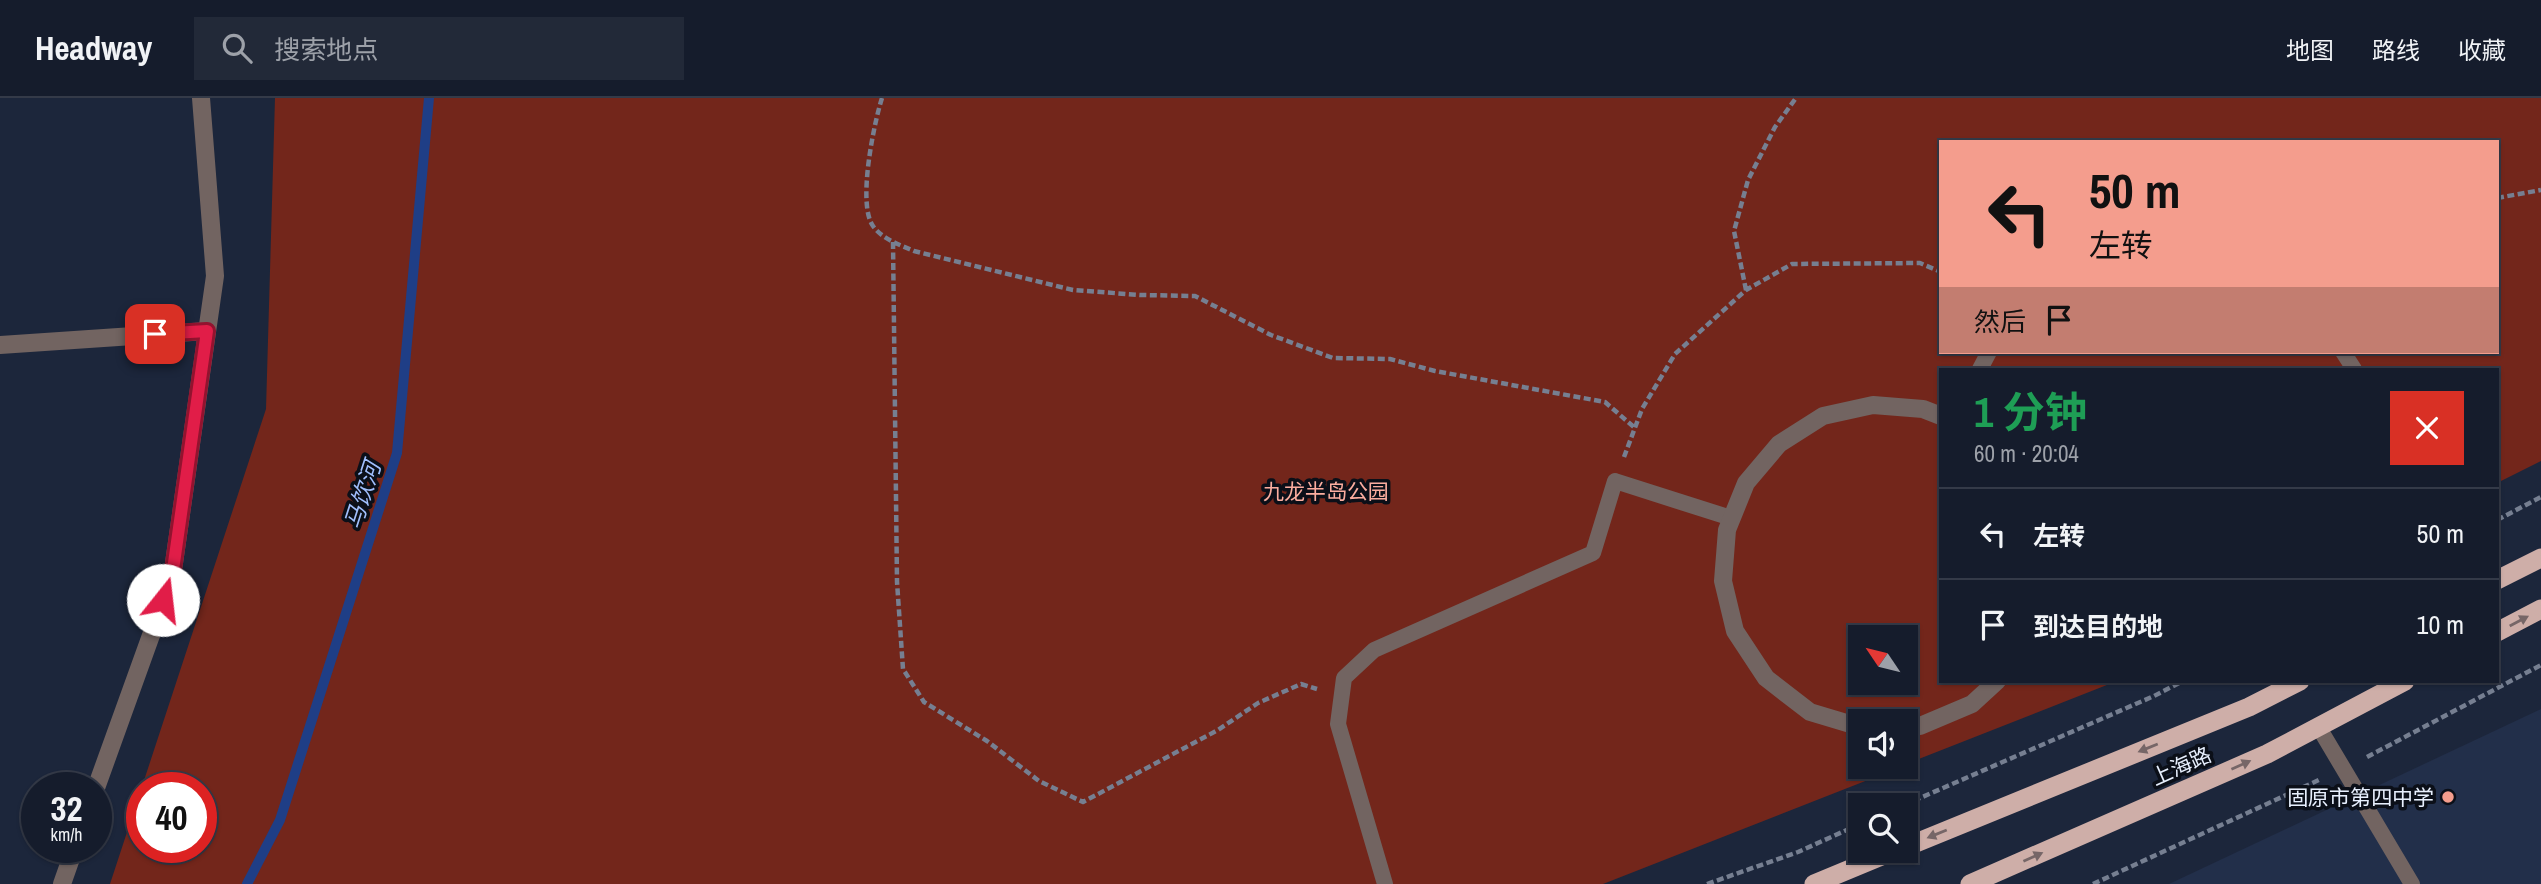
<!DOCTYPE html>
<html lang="zh">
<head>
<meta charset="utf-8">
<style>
	:root { --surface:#151c2c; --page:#222938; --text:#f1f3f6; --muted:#9da1a9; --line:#343a48 }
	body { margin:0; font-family:"Archivo Narrow","Noto Sans SC",sans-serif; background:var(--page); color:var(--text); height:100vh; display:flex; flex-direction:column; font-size:26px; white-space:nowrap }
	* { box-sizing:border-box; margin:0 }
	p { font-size:23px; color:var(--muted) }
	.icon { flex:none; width:38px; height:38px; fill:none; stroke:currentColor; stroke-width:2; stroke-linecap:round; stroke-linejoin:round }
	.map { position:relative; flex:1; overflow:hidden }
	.details { position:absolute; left:1939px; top:270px; width:560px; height:315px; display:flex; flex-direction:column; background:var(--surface); border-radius:0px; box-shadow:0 2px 5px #0004,0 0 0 2px var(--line) }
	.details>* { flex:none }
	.banner { position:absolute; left:1939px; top:42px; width:560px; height:214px; border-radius:0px; box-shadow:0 2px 5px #0004,0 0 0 2px var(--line); background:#f49d8d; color:#111; overflow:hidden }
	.needle { width:46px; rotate:305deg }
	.controls { position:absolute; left:1848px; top:527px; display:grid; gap:14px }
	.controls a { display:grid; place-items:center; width:70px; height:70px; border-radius:0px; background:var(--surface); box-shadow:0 2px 5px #0004,0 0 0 2px var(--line); font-size:35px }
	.speed { position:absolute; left:21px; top:674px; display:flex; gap:14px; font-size:35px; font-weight:700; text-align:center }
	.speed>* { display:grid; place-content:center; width:91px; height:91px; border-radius:50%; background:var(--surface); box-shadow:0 2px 5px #0004,0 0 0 2px var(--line); line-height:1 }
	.speed small { font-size:18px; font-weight:400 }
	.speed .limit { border:10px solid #d22; background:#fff; color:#111 }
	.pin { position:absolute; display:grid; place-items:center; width:60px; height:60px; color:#fff; margin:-30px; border-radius:14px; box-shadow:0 4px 10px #0006 }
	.me { position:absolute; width:77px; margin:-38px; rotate:16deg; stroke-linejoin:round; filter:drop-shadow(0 0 5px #0008) }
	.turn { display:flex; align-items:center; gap:24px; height:147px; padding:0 35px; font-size:32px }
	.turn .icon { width:91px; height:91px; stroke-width:2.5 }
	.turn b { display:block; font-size:49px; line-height:60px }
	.then { display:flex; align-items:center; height:66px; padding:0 35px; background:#0003; gap:14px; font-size:26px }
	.round { display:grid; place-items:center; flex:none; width:74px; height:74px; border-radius:0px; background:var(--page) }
	.summary { display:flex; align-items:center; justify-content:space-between; height:119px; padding:0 35px }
	h1 { font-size:42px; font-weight:700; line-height:52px; color:#1e9e55 }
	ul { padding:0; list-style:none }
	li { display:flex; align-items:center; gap:21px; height:91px; padding:0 35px; border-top:2px solid var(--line) }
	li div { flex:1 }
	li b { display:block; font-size:26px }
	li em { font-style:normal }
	header { display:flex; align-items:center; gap:42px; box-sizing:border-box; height:98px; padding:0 35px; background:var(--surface); border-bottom:2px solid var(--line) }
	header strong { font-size:33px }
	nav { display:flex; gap:38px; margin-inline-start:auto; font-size:24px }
	.search { width:490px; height:63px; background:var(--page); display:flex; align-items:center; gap:18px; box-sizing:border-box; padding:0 24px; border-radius:0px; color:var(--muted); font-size:26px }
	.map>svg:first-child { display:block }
	.built { fill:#222f4a }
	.green { fill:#73261b; fill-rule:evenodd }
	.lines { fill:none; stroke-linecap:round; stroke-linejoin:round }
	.stream { stroke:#1f3e86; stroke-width:10 }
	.path { stroke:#767f91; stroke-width:4.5; stroke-dasharray:7 3.5; stroke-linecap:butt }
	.service { stroke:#726461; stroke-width:16 }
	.pedestrian { stroke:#726461; stroke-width:18 }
	.minor { stroke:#726461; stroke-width:18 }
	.tertiary { stroke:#726461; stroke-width:18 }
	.trunk { stroke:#ceaea8; stroke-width:19 }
	.oneway { fill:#766667 }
	.route-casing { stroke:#92132f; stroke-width:18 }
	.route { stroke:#e11d48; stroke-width:12 }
	.poi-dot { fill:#f49d8d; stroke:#0b0f18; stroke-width:2.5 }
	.labels { text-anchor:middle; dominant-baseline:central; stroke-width:7; stroke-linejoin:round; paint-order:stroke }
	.park-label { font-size:21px; fill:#fbad9f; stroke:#0b0f18 }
	.street-label { font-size:21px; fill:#e8f0fe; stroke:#0b0f18 }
	.poi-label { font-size:21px; fill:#e8f0fe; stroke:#0b0f18; text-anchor:end }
	.water-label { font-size:23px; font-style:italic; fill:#a1bffd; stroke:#0b0f18 }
</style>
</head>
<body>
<header>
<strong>Headway</strong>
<div class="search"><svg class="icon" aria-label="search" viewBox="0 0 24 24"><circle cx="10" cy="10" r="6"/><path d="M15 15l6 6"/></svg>搜索地点</div>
<nav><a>地图</a><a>路线</a><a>收藏</a></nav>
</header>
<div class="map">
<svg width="2541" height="786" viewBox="0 0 2541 786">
	<rect width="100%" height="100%" fill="#1c263b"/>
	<path class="built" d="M2541,611V786H2169Z"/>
	<path class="green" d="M275,0H2541V363L2497,385V271H1941V583H2117L1906,666V623H1860V668L1901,669L1603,786H110L266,311ZM1941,44H2497V254H1941ZM1860,539H1906V584H1860ZM142,690H201V749H142Z"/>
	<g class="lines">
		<path class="stream" d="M247,786L280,722L397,355L429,0"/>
		<path class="path" d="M882,0C874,25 857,106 873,128C882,141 900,147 914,153L1073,192L1140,197L1195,198L1271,237L1333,260L1390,261L1435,273L1605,304L1635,330
			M2497,100L2541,92
			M893,144L897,484L903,571L924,604L987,643L1039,683L1083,704L1218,632L1258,605L1301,586L1317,591
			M1746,192L1734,133L1748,82L1775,29L1796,0
			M1624,359L1642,311L1675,256L1746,192L1792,166L1920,165L1941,174
			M2497,422L2541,399
			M2367,659L2541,567
			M1904,707L2154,598L2183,583
			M1707,786L1798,754L1860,726
			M2093,786L2321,681"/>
		<path class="service" d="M2343,254L2354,271
			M1980,271L1989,254
			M2318,628L2412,786
			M1385,786L1338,626L1344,580L1374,552L1593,455L1615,383L1731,420"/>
		<path class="pedestrian" d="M1906,628H1920L1972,606L1997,583
			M1860,629L1810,614L1766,580L1735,533L1723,483L1727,432L1746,385L1779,346L1823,318L1873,307L1923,311L1941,318"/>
		<path class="minor" d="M0,247L207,233"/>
		<path class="tertiary" d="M96,690L172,479L215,178L201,0
			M62,786L75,749"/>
		<path class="trunk" d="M2497,482L2541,460
			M2497,534L2541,511
			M1906,749L2249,609L2300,583
			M1814,786L1896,752
			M1970,786L2267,656L2405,583"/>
	</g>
	<defs><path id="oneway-solid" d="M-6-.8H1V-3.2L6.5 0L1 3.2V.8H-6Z" transform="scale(1.75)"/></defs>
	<g class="oneway">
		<use href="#oneway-solid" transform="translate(2519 523) rotate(-28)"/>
		<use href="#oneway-solid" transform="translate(2148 650) rotate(158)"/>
		<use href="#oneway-solid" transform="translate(2241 667) rotate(-24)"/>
		<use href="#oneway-solid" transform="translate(1937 736) rotate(158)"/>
		<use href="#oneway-solid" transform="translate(2033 759) rotate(-24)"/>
	</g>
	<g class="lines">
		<g class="route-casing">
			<path id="route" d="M155,236L207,233L172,479L163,502"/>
		</g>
		<use href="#route" class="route"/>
	</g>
	<circle class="poi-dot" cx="2448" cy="699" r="7"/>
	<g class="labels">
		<g class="park-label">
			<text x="1326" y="393">九龙半岛公园</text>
		</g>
		<g class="street-label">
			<text transform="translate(2181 668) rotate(-24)">上海路</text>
		</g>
		<g class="poi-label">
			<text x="2434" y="699">固原市第四中学</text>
		</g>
		<g class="water-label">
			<text transform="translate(362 397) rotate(-72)">马饮河</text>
		</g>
	</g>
</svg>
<div class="controls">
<a><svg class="needle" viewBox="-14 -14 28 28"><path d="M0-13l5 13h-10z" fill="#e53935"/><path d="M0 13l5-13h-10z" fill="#9da1a9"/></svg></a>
<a><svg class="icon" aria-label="sound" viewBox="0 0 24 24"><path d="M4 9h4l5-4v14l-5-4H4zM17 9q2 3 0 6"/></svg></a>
<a><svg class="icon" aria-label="search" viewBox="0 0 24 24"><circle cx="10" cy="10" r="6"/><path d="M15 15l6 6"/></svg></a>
</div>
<div class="speed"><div>32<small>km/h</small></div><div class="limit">40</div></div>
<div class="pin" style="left:155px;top:236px;background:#d93025"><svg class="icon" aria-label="arrive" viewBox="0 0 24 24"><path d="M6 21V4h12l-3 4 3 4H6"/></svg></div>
<svg class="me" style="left:163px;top:502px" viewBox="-20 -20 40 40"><circle r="19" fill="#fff"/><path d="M0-13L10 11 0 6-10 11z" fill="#e11d48"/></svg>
<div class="banner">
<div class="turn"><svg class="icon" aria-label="left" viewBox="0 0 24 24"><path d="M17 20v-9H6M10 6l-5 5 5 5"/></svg><div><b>50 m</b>左转</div></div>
<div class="then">然后<svg class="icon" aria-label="arrive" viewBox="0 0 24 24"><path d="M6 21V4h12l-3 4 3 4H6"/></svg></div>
</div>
<section class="details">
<div class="summary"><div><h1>1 分钟</h1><p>60 m · 20:04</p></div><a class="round" style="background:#d93025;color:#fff"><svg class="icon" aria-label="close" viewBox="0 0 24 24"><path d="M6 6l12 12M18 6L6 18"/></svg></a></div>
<ul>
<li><svg class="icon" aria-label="left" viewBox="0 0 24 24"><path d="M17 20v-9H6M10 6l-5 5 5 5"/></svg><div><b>左转</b></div><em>50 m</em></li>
<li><svg class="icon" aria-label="arrive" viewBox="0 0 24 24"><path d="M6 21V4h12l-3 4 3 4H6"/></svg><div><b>到达目的地</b></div><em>10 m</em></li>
</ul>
</section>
</div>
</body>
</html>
